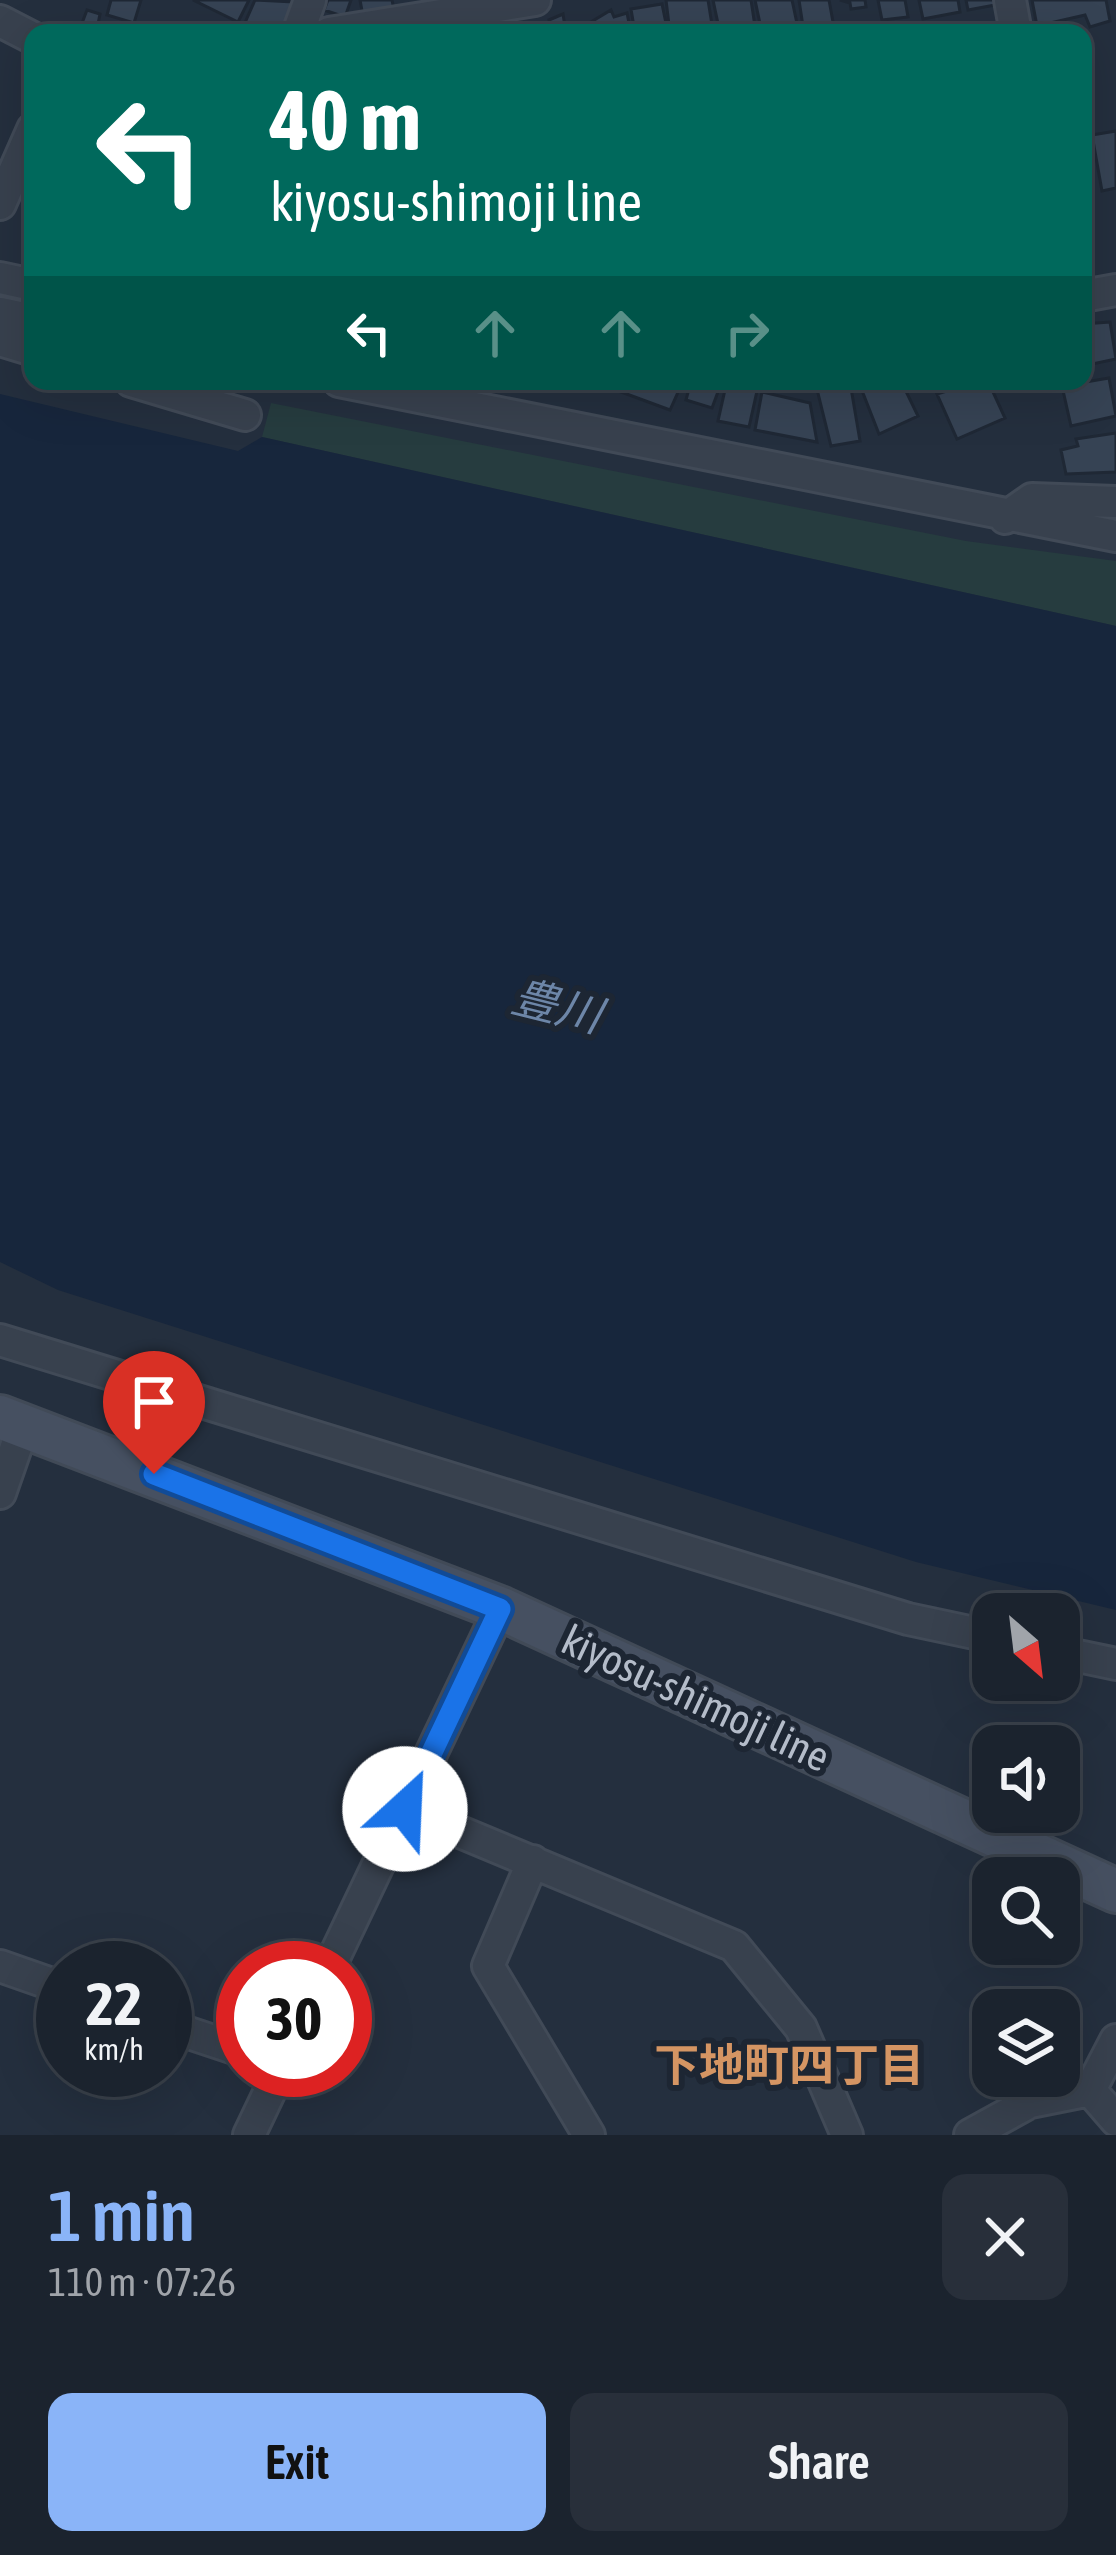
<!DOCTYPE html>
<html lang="en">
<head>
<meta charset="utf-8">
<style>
	:root { --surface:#1b232e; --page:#282f3a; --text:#f1f3f6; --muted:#a0a4aa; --line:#39404a; --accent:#8ab4f8 }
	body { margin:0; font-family:"Asap Condensed","Noto Sans JP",sans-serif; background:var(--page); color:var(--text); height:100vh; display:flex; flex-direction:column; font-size:45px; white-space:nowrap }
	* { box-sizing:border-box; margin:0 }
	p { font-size:39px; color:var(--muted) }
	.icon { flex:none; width:66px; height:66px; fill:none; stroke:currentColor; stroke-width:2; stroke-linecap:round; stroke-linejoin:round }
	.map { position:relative; height:2135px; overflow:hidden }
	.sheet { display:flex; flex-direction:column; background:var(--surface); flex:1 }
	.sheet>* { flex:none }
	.banner { position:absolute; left:24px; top:24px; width:1068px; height:366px; border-radius:24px; box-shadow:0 12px 48px #0002,0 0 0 3px var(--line); background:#00695c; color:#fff; overflow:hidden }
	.needle { width:78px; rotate:152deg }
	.tools { position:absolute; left:972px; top:1593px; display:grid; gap:24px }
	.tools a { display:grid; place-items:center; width:108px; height:108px; border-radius:24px; background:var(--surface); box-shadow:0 12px 48px #0002,0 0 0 3px var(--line); font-size:60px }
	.speed { position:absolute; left:36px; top:1941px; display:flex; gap:24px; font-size:60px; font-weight:700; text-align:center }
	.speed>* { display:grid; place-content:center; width:156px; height:156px; border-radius:50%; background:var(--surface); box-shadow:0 12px 48px #0002,0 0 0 3px var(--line); line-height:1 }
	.speed small { font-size:30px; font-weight:400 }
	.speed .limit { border:18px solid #d22; background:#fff; color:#111 }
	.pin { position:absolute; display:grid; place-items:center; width:102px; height:102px; color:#fff; margin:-123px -51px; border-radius:50% 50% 50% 0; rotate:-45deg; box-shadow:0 0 12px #0007 }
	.pin .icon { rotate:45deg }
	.me { position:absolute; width:132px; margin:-66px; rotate:25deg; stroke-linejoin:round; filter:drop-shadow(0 0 9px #0008) }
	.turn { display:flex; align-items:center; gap:42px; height:252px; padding:0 48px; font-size:54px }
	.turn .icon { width:156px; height:156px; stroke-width:2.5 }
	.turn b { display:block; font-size:84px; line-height:102px }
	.lanes { display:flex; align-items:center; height:114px; padding:0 48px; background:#0003; justify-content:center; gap:60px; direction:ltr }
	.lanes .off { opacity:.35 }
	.round { display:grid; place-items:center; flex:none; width:126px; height:126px; border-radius:24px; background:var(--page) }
	.summary { display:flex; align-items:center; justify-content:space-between; height:204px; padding:0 48px }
	h1 { font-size:72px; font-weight:600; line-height:90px; color:var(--accent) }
	.button { display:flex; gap:24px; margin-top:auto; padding:24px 48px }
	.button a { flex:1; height:138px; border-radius:24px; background:var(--accent); color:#111; font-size:48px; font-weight:600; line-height:138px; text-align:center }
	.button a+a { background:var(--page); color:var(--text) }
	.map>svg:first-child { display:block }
	.green { fill:#263c3f }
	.water { fill:#17263c }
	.building { fill:#364354; stroke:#1f2835; stroke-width:3 }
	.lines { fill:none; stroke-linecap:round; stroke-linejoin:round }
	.street-casing { stroke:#414a57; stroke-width:36 }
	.secondary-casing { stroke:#414a57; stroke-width:48 }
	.street { stroke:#38414e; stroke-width:30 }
	.secondary { stroke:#465061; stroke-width:42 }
	.route-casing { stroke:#114b97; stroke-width:30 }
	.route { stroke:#1a73e8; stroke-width:21 }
	.labels { text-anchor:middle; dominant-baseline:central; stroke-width:12; stroke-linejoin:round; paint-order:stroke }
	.street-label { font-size:42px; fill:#b4bcc9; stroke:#1d2633 }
	.water-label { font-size:45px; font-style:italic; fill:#6d86a8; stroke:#1d2633 }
	.neighbourhood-label { font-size:45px; font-weight:bold; fill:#d59563; stroke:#1d2633 }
</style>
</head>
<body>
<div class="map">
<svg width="1116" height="2135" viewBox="0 0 1116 2135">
	<rect width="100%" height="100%" fill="#242f3e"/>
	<path class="green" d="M271,403L966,541L1116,561V626L262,437Z"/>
	<path class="water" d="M0,394L238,451L262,437L1116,626V1610L916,1562L58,1290L0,1262Z"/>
	<path class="building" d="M111,0H141L134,23L107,15Z
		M193,0H249L238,22Z
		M255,0L294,2L281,33H260L244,25Z
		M328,0H351L345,17L324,10Z
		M360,0H392L394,10L363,16Z
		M666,0H708L713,31L670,33Z
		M713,0H751L756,33H720Z
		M755,0H792L799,33H762Z
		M799,0H829L835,33H804Z
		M840,0H865L866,7L851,9L850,3Z
		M878,0H905L908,17L882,20Z
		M919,0H958L960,12L923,19Z
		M966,0H994L995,5L968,10Z
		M1032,0H1106L1110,21L1090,27L1085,15L1037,26Z
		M662,4L668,33H635L631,9Z
		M87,10L100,14L98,24L126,33L79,31Z
		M611,10L614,17L627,13L631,33H593L591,22Z
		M563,14L566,33H552L549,20Z
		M1116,131V188L1102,191L1092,135Z
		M1110,322L1116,359L1083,366V324Z
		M1109,378L1116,416L1071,426L1062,386Z
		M606,381H683L670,410L605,386Z
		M691,381H722L712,408L686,400Z
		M727,381L759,382L749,427L718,421Z
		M815,381H844L851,388L860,441L831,446Z
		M876,381H901L918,416L879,434L861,388Z
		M979,381H988L1005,418L957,439L937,394Z
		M762,392L810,403L817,442L755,430Z
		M1116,433V472L1066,474L1061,450L1078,446L1076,439Z"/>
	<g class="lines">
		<g class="street-casing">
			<path id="street" d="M1010,0L1016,33
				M0,21L33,38
				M298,33L310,0
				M329,33L535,0
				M0,204L33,129
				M0,278L33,285
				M1083,296L1116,290
				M0,313L33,320
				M0,340L33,350
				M131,381L245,415
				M339,381L1116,536
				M1005,518L1032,499L1116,502
				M0,1340L908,1619L993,1637
				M0,1493L24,1424
				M1059,1652L1116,1664
				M405,1809L734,1946L801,2028L847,2135
				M533,1861L488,1966L589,2135
				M0,1966L63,1988
				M329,1968L500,1609
				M165,2025L243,2051
				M1090,2090L1116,2120
				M249,2135L280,2070
				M970,2135L1030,2102L1090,2090L1116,2040"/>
		</g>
		<g class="secondary-casing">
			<path id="secondary" d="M0,1417L502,1609L1116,1891"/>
		</g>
		<use href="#street" class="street"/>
		<use href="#secondary" class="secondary"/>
	</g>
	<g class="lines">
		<g class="route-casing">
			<path id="route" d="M154,1474L500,1609L405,1809"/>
		</g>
		<use href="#route" class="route"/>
	</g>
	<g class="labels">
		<g class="street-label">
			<text transform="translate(696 1698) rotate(25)">kiyosu-shimoji line</text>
		</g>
		<g class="water-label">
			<text transform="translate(557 1006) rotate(14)">豊川</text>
		</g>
		<g class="neighbourhood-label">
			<text x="789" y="2065">下地町四丁目</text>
		</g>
	</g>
</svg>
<div class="tools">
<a><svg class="needle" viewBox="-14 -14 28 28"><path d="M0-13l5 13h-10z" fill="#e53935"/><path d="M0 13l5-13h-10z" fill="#a0a4aa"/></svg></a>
<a><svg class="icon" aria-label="sound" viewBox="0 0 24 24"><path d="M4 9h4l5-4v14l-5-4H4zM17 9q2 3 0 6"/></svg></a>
<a><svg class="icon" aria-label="search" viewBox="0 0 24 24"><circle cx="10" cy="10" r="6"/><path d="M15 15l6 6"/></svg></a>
<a><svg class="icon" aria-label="layers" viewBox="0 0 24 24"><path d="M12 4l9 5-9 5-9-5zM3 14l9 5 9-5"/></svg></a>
</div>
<div class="speed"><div>22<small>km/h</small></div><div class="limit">30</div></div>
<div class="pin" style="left:154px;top:1474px;background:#d93025"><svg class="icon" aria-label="arrive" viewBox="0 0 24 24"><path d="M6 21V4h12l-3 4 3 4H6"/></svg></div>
<svg class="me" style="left:405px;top:1809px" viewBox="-20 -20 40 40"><circle r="19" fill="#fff"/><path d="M0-13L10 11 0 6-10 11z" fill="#1a73e8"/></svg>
<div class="banner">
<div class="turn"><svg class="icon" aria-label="left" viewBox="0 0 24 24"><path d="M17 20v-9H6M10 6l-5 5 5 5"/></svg><div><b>40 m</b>kiyosu-shimoji line</div></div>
<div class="lanes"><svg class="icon" aria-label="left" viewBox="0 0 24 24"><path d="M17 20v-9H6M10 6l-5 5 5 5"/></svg><svg class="icon off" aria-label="ahead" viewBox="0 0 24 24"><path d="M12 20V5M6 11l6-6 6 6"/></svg><svg class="icon off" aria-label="ahead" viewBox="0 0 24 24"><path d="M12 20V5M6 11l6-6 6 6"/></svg><svg class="icon off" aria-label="right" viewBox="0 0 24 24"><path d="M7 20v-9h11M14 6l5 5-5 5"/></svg></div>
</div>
</div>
<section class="sheet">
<div class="summary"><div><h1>1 min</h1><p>110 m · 07:26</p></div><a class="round"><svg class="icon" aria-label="close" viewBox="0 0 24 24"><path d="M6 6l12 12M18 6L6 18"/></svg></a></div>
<div class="button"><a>Exit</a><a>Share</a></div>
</section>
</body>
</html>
